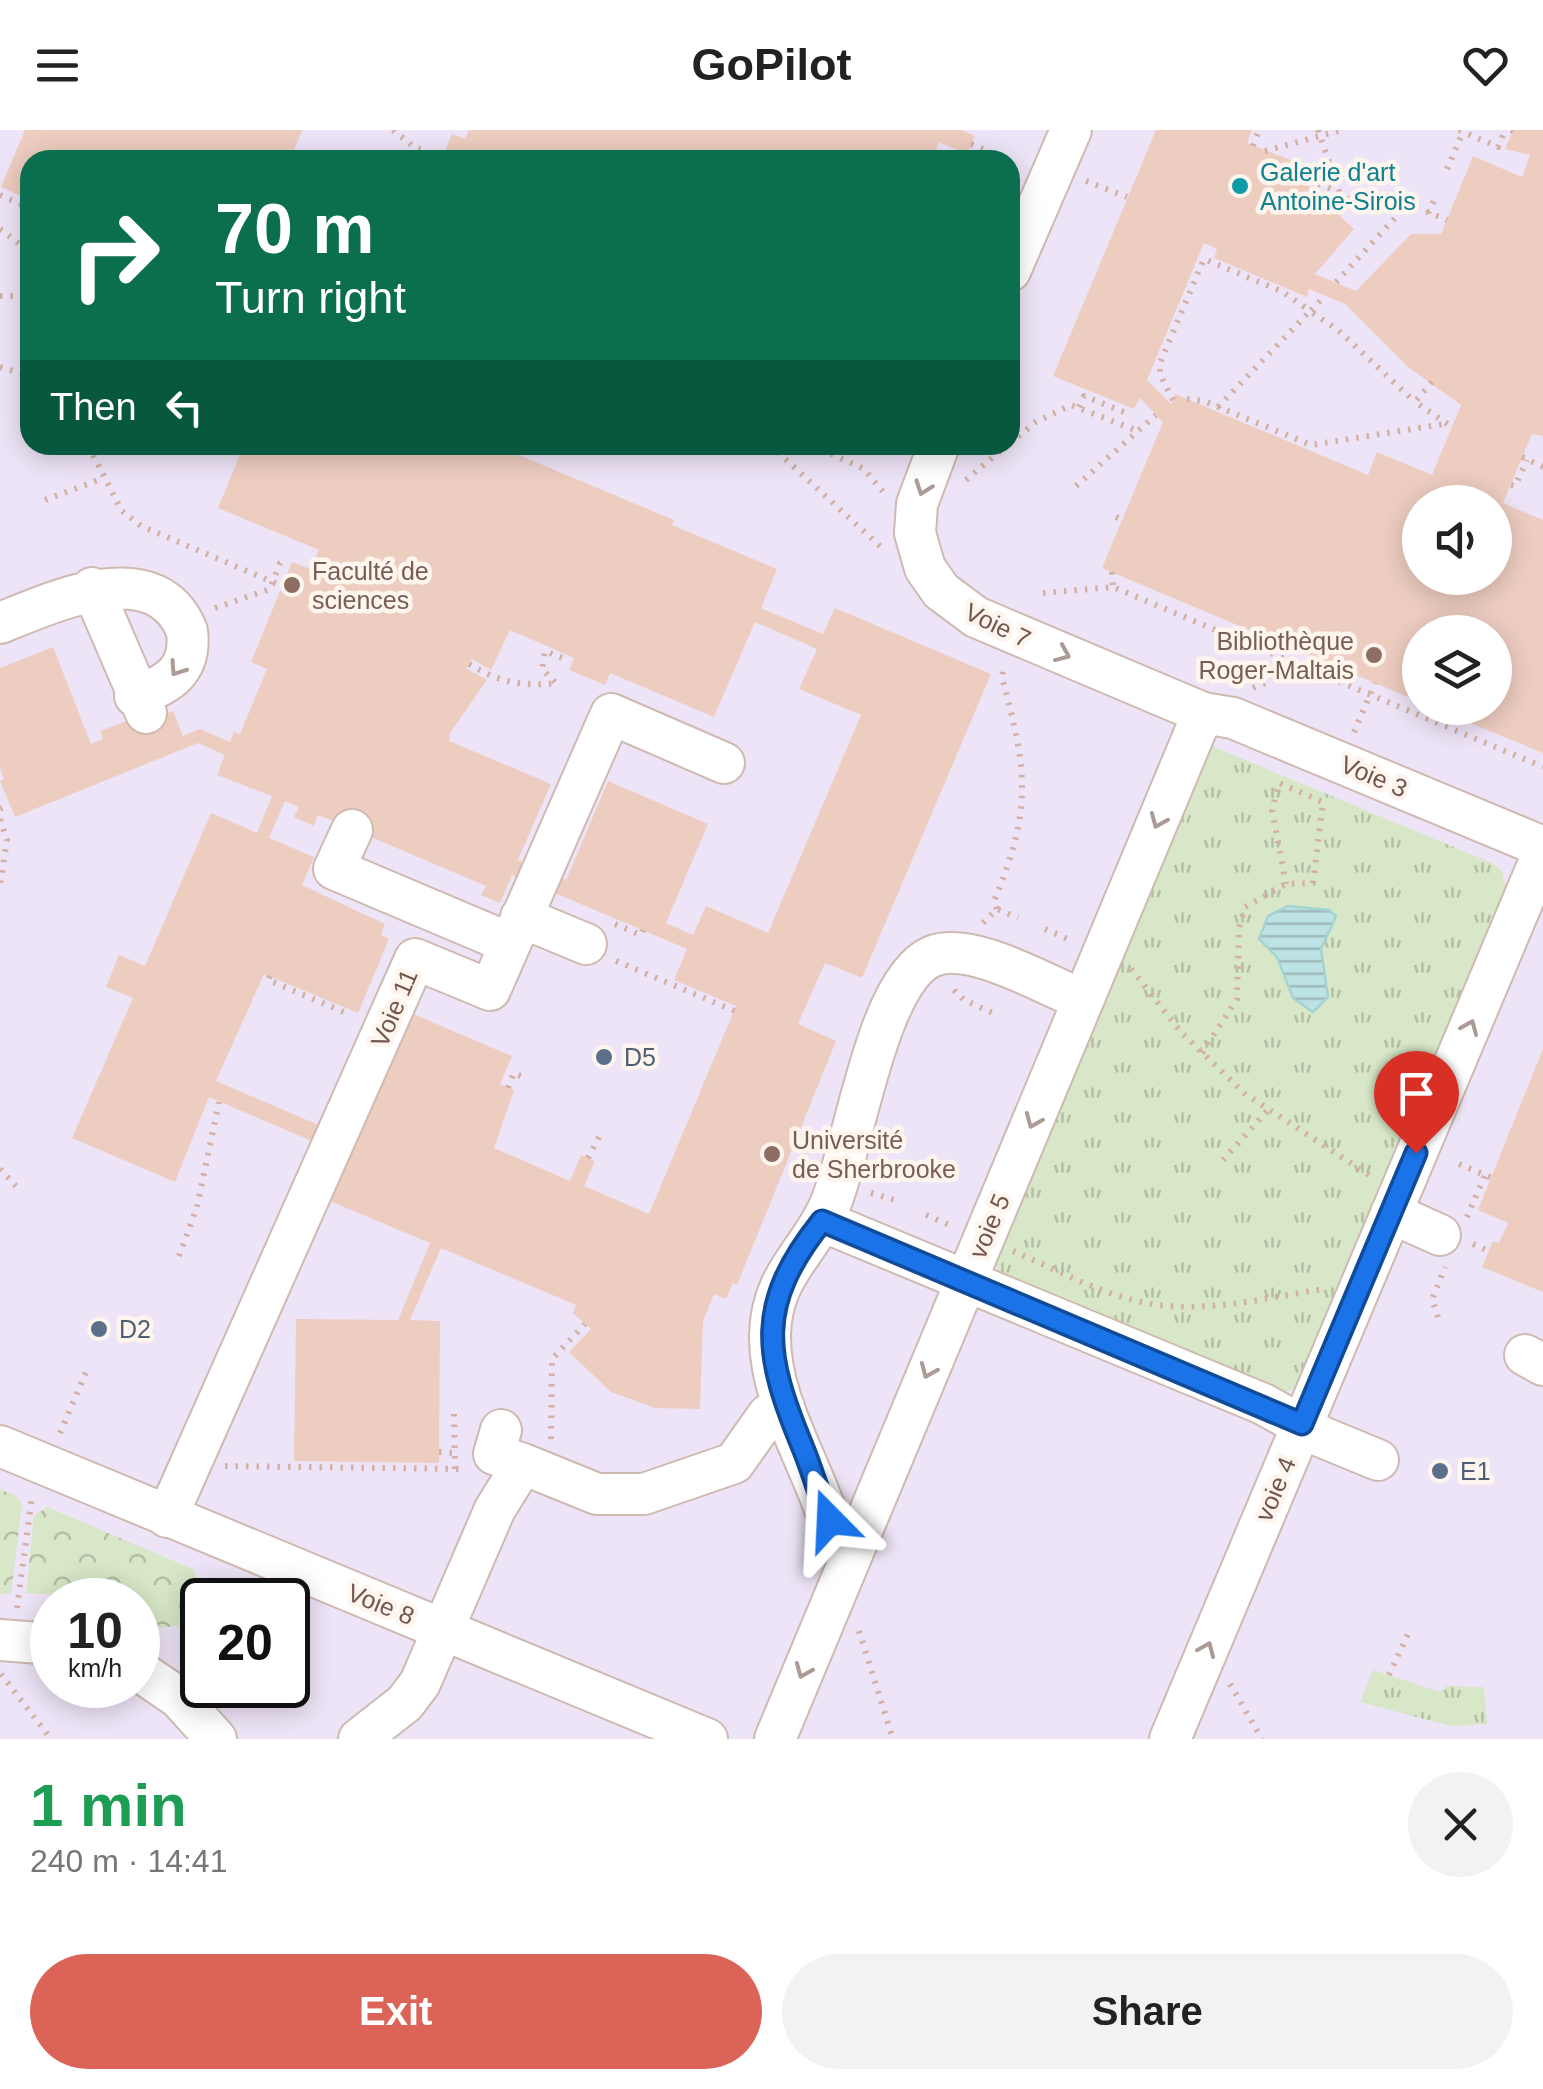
<!DOCTYPE html>
<html lang="en">
<head>
<meta charset="utf-8">
<style>
	:root { --surface:#fff; --page:#f2f2f2; --text:#222; --muted:#767676; --accent:#db6357 }
	body { margin:0; font-family:Arial,sans-serif; background:var(--page); color:var(--text); height:100vh; display:flex; flex-direction:column; font-size:38px; white-space:nowrap }
	* { box-sizing:border-box; margin:0 }
	p { font-size:32px; color:var(--muted) }
	.icon { flex:none; width:55px; height:55px; fill:none; stroke:currentColor; stroke-width:2; stroke-linecap:round; stroke-linejoin:round }
	.map { position:relative; height:1609px; overflow:hidden }
	.panel { display:flex; flex-direction:column; background:var(--surface); flex:1 }
	.panel>* { flex:none }
	.guide { position:absolute; left:20px; top:20px; width:1000px; height:305px; border-radius:30px; box-shadow:0 5px 25px #0003; background:#0b6e4f; color:#fff; overflow:hidden }
	.fabs { position:absolute; left:1402px; top:355px; display:grid; gap:20px }
	.fabs a { display:grid; place-items:center; width:110px; height:110px; border-radius:50%; background:var(--surface); box-shadow:0 5px 25px #0003; font-size:50px }
	.speed { position:absolute; left:30px; top:1448px; display:flex; gap:20px; font-size:50px; font-weight:700; text-align:center }
	.speed>* { display:grid; place-content:center; width:130px; height:130px; border-radius:50%; background:var(--surface); box-shadow:0 5px 25px #0003; line-height:1 }
	.speed small { font-size:25px; font-weight:400 }
	.speed .limit { border:5px solid #111; border-radius:15px; background:#fff; color:#111 }
	.pin { position:absolute; display:grid; place-items:center; width:85px; height:85px; color:#fff; margin:-102px -42px; border-radius:50% 50% 50% 0; rotate:-45deg; box-shadow:0 0 10px #0007 }
	.pin .icon { rotate:45deg }
	.me { position:absolute; width:110px; margin:-55px; rotate:339deg; stroke-linejoin:round; filter:drop-shadow(0 0 8px #0008) }
	.turn { display:flex; align-items:center; gap:35px; height:210px; padding:0 30px; font-size:45px }
	.turn .icon { width:130px; height:130px; stroke-width:2.5 }
	.turn b { display:block; font-size:70px; line-height:85px }
	.then { display:flex; align-items:center; height:95px; padding:0 30px; background:#0003; gap:20px; font-size:38px }
	.round { display:grid; place-items:center; flex:none; width:105px; height:105px; border-radius:52px; background:var(--page) }
	.headline { display:flex; align-items:center; justify-content:space-between; height:170px; padding:0 30px }
	h1 { font-size:60px; font-weight:600; line-height:75px; color:#1e9e55 }
	.button { display:flex; gap:20px; margin-top:auto; padding:20px 30px }
	.button a { flex:1; height:115px; border-radius:60px; background:var(--accent); color:#fff; font-size:40px; font-weight:600; line-height:115px; text-align:center }
	.button a+a { background:var(--page); color:var(--text) }
	header { display:flex; justify-content:space-between; align-items:center; height:130px; padding:0 30px; background:var(--surface); font-size:45px; font-weight:600 }
	.map>svg:first-child { display:block }
	.education { fill:#eee4f7; fill-rule:evenodd }
	.forest { fill:url(#forest-crowns) }
	.park { fill:url(#park-tufts) }
	.water { fill:url(#water-rules); stroke:#a4d3d4; stroke-width:2.5 }
	.building { fill:#eecdc1; fill-rule:evenodd }
	.lines { fill:none; stroke-linecap:round; stroke-linejoin:round }
	.minor-casing { stroke:#cebab1; stroke-width:44 }
	.path { stroke:#d3b0a4; stroke-width:6; stroke-dasharray:2.5 8; stroke-linecap:butt }
	.minor { stroke:#fff; stroke-width:40 }
	.oneway { stroke:#ab9a95 }
	.route-casing { stroke:#114b97; stroke-width:25 }
	.route { stroke:#1a73e8; stroke-width:18 }
	.culture-dot { fill:#0f9aa8; stroke:#fef5ee; stroke-width:4 }
	.education-dot { fill:#8d6e63; stroke:#fef5ee; stroke-width:4 }
	.service-dot { fill:#5c6f8a; stroke:#fef5ee; stroke-width:4 }
	.labels { text-anchor:middle; dominant-baseline:central; stroke-width:9; stroke-linejoin:round; paint-order:stroke }
	.culture-label { font-size:25px; fill:#0d838f; stroke:#fef5ee; text-anchor:start }
	.education-label { font-size:25px; fill:#785e54; stroke:#fef5ee; text-anchor:start }
	.street-label { font-size:25px; fill:#73564e; stroke:#fef5ee }
	.service-label { font-size:25px; fill:#4e5e75; stroke:#fef5ee; text-anchor:start }
</style>
</head>
<body>
<header><svg class="icon" aria-label="menu" viewBox="0 0 24 24"><path d="M4 6h16M4 12h16M4 18h16"/></svg>GoPilot<svg class="icon" aria-label="heart" viewBox="0 0 24 24"><path d="M12 20l-8-8c-3-5 5-10 8-4 3-6 11-1 8 4z"/></svg></header>
<div class="map">
<svg width="1543" height="1609" viewBox="0 0 1543 1609">
	<defs>
		<pattern id="forest-crowns" width="20" height="18" patternUnits="userSpaceOnUse" patternTransform="scale(2.5)"><rect width="20" height="18" fill="#d8e7c7"/><path d="M2 6a3 3 0 1 1 6 0M12 15a3 3 0 1 1 6 0" fill="none" stroke="#b4bea4"/></pattern>
		<pattern id="park-tufts" width="24" height="20" patternUnits="userSpaceOnUse" patternTransform="scale(2.5)"><rect width="24" height="20" fill="#d8e7c7"/><path d="M3 7l-1-3M5 7V3M7 7l1-3M15 17l-1-3M17 17v-4M19 17l1-3" fill="none" stroke="#b4bea4"/></pattern>
		<pattern id="water-rules" width="6" height="5" patternUnits="userSpaceOnUse" patternTransform="scale(2.5)"><rect width="6" height="5" fill="#bde2e3"/><path d="M0 2.5h6" fill="none" stroke="#9ebaba"/></pattern>
	</defs>
	<rect width="100%" height="100%" fill="#fbf1e8"/>
	<path class="education" d="M0,0H1543V1609H0ZM30,30H1010V315H30ZM1420,372H1495V448H1420ZM1420,502H1495V578H1420ZM52,1470H138V1555H52ZM202,1470H288V1555H202Z"/>
	<path class="forest" d="M0,1359L16,1366L22,1374L11,1464H0Z
		M47,1377L195,1440C198,1462 194,1478 180,1495L161,1498L138,1486V1470L26,1463L34,1386Z"/>
	<path class="park" d="M1207,614L1492,733L1502,741L1504,752L1515,757L1393,1049L1384,1046L1381,1050L1304,1254L1286,1262L1000,1143L993,1130Z
		M1373,1540L1440,1562L1447,1556L1484,1557L1487,1594L1451,1596L1360,1572Z"/>
	<path class="water" d="M1288,776L1329,780L1336,786L1321,819L1328,867L1313,882L1293,868L1277,827L1259,809L1268,786Z"/>
	<path class="building" d="M25,0H302L290,30H30V70L1,57Z
		M469,0H961L975,6L967,24L939,12L932,30H467L458,26L441,30L452,4L465,9Z
		M1156,0H1252L1247,13L1293,31L1287,47L1346,72L1340,86L1354,99L1315,144L1356,161L1411,104H1441L1473,26L1522,47L1530,25L1505,19L1513,0H1543V306L1532,304L1503,373L1543,390V623L1434,578H1495V502H1420V572L1102,438L1163,292L1140,268L1134,279L1053,246ZM1204,113L1217,119L1214,128L1307,167L1309,159L1345,174L1408,237L1461,275L1432,345L1377,322L1368,345L1175,264L1171,274L1147,250ZM1420,372H1495V448H1420Z
		M244,315H495L674,390L672,395L777,439L761,478L823,504L835,478L991,544L862,848L825,833L798,894L836,911L737,1155L733,1153L726,1169L714,1164L703,1191L700,1279L655,1278L611,1262L569,1222L591,1199L573,1183L576,1175L441,1118L410,1190L440,1191L439,1333L294,1331L296,1189L398,1190L430,1113L325,1069L344,1025L209,967L175,1052L72,1008L133,868L106,857L119,825L145,836L211,683L257,703L272,666L217,645L225,625L198,613L15,687L0,651L4,649L0,638V538L53,517L91,614L103,609L100,601L153,581L155,588L173,581L183,606L200,599L230,612L234,602L240,604L267,539L251,532L292,432L310,439L319,420L218,378ZM755,492L817,519L799,559L861,585L768,803L706,776L693,805L666,793L708,694L608,651L566,750L518,730L551,654L449,611L450,603L487,550L466,538L472,529L491,540L510,500L574,528L569,540L605,555L610,543L714,587ZM285,671L299,677L294,687L314,696L318,685L331,690L486,756L481,765L500,773L512,745L687,819L674,850L736,876L649,1084L584,1056L595,1031L581,1025L570,1051L494,1018L514,960L500,954L512,926L406,881L378,947L384,950L376,969L370,966L351,1009L216,951L264,844L358,883L389,809L381,805L385,794L302,755L314,727L269,708Z
		M1543,919V1162L1482,1137L1493,1111L1499,1113L1508,1093L1478,1080Z"/>
	<g class="lines">
		<g class="minor-casing">
			<path id="minor" d="M1010,141L1071,0
				M939,315L917,374L915,403L925,438L941,461L976,487L1203,583L1233,588L1543,717
				M92,458L146,583
				M0,493C53,472 156,423 187,501C192,541 168,555 135,566
				M352,700L334,739L509,813
				M521,787L586,814
				M1391,1083L1440,1105
				M822,1091L1263,1274L1322,1307L1378,1330
				M1525,1225L1543,1235
				M501,1300L494,1324L523,1334
				M0,1316L707,1609
				M167,1387L415,829L490,860L611,584L724,633
				M859,1406L833,1394L825,1379C805,1323 769,1265 770,1205C771,1145 809,1123 830,1075C854,1019 876,849 933,826C972,811 1045,855 1083,870
				M0,1510L52,1514
				M138,1540L179,1568L216,1609
				M359,1609L405,1573L420,1553L495,1379L523,1334L597,1364H644L734,1333L768,1285L784,1277
				M775,1609L1203,583
				M1170,1609L1543,723"/>
		</g>
		<path class="path" d="M393,0L414,17L442,28
			M1318,0L1339,61
			M1459,0L1498,17L1505,0
			M1511,0L1513,1
			M971,14L1007,30
			M1253,16L1259,0
			M1265,21L1342,0
			M1447,39L1463,2
			M1289,42L1339,62L1356,76
			M1086,51L1127,67
			M0,65L30,78
			M1428,83L1434,71
			M0,99L30,122
			M1336,152L1408,74L1447,90
			M0,166H30
			M0,237L30,246
			M1432,252L1415,272L1452,297
			M1187,269L1204,271L1311,315L1444,294
			M1173,270L1160,244V233L1204,129L1283,162L1310,181L1325,166
			M1079,277L1084,266L1124,282L1126,276
			M1218,277L1310,181L1338,200L1415,272
			M1010,313L1036,292L1071,275L1135,300
			M95,315L93,325L122,381L141,396L282,456
			M501,315L519,323
			M770,315L883,419
			M812,315L864,339L885,364
			M1522,327L1543,337
			M966,350L1007,315
			M1511,355L1515,356L1527,330
			M1076,356L1156,285
			M45,370L104,348
			M1116,387L1122,390
			M1112,442L1113,457
			M1043,463L1113,457L1543,637
			M215,478L270,459L280,433L287,429
			M469,534C498,552 522,557 556,553
			M555,552L542,539L545,521L565,529L567,525
			M1253,558L1305,537
			M1354,602L1375,553
			M0,679L9,674
			M0,689L7,710L0,755
			M997,779L994,771C1032,680 1028,642 1002,548L1004,534
			M983,793L997,779L1018,788
			M615,794L641,805L643,800
			M1045,799L1072,811
			M616,831L735,881
			M1131,839L1181,902L1244,963L1369,1045
			M270,846L268,850L351,885
			M954,860L964,870L995,884
			M1202,923L1237,869L1239,798L1245,777L1286,754L1313,753L1323,672L1279,653L1272,680L1286,754
			M508,958L514,943L528,949
			M588,1028L599,1007
			M1223,1030L1267,981
			M1459,1034L1492,1048
			M0,1039L16,1056
			M871,1063L898,1071
			M926,1085L952,1096
			M1467,1087L1485,1045
			M1473,1114L1489,1121
			M1013,1121C1053,1138 1095,1161 1137,1171C1199,1186 1263,1168 1324,1159
			M179,1126L197,1077L219,972
			M1438,1187L1432,1170L1445,1137
			M454,1284L455,1339
			M60,1303L86,1242
			M551,1309L552,1229L585,1194
			M439,1322L455,1323
			M225,1336L463,1339
			M17,1478L32,1367
			M859,1501L893,1609
			M1,1544L51,1609
			M1389,1545L1408,1504
			M1230,1554L1262,1609"/>
		<use href="#minor" class="minor"/>
	</g>
	<defs><path id="oneway-chevron" d="M-2-3.5L2.5 0L-2 3.5" fill="none" stroke-width="1.6" stroke-linecap="round" stroke-linejoin="round" transform="scale(2.5)"/></defs>
	<g class="oneway">
		<use href="#oneway-chevron" transform="translate(923 358) rotate(110)"/>
		<use href="#oneway-chevron" transform="translate(1063 524) rotate(23)"/>
		<use href="#oneway-chevron" transform="translate(177 539) rotate(124)"/>
		<use href="#oneway-chevron" transform="translate(1158 691) rotate(113)"/>
		<use href="#oneway-chevron" transform="translate(1470 897) rotate(-67)"/>
		<use href="#oneway-chevron" transform="translate(1033 991) rotate(113)"/>
		<use href="#oneway-chevron" transform="translate(928 1241) rotate(113)"/>
		<use href="#oneway-chevron" transform="translate(1207 1519) rotate(-67)"/>
		<use href="#oneway-chevron" transform="translate(803 1541) rotate(113)"/>
	</g>
	<g class="lines">
		<g class="route-casing">
			<path id="route" d="M830,1390C819,1367 813,1342 803,1318C764,1224 755,1175 822,1091L1302,1294L1416,1023"/>
		</g>
		<use href="#route" class="route"/>
	</g>
	<circle class="culture-dot" cx="1240" cy="56" r="10"/>
	<g class="education-dot">
		<circle cx="292" cy="455" r="10"/>
		<circle cx="1374" cy="525" r="10"/>
		<circle cx="772" cy="1024" r="10"/>
	</g>
	<g class="service-dot">
		<circle cx="604" cy="927" r="10"/>
		<circle cx="99" cy="1199" r="10"/>
		<circle cx="1440" cy="1341" r="10"/>
	</g>
	<g class="labels">
		<g class="culture-label">
			<text x="1260" y="42">Galerie d'art<tspan x="1260" dy="29">Antoine-Sirois</tspan></text>
		</g>
		<g class="education-label">
			<text x="312" y="441">Faculté de<tspan x="312" dy="29">sciences</tspan></text>
			<text x="1354" y="511" text-anchor="end">Bibliothèque<tspan x="1354" dy="29">Roger-Maltais</tspan></text>
			<text x="792" y="1010">Université<tspan x="792" dy="29">de Sherbrooke</tspan></text>
		</g>
		<g class="street-label">
			<text transform="translate(998 495) rotate(26)">Voie 7</text>
			<text transform="translate(1374 646) rotate(23)">Voie 3</text>
			<text transform="translate(394 878) rotate(-67)">Voie 11</text>
			<text transform="translate(989 1096) rotate(-67)">voie 5</text>
			<text transform="translate(1275 1359) rotate(-67)">voie 4</text>
			<text transform="translate(381 1474) rotate(22)">Voie 8</text>
		</g>
		<g class="service-label">
			<text x="624" y="927">D5</text>
			<text x="119" y="1199">D2</text>
			<text x="1460" y="1341">E1</text>
		</g>
	</g>
</svg>
<div class="fabs">
<a><svg class="icon" aria-label="sound" viewBox="0 0 24 24"><path d="M4 9h4l5-4v14l-5-4H4zM17 9q2 3 0 6"/></svg></a>
<a><svg class="icon" aria-label="layers" viewBox="0 0 24 24"><path d="M12 4l9 5-9 5-9-5zM3 14l9 5 9-5"/></svg></a>
</div>
<div class="speed"><div>10<small>km/h</small></div><div class="limit">20</div></div>
<div class="pin" style="left:1416px;top:1023px;background:#d93025"><svg class="icon" aria-label="arrive" viewBox="0 0 24 24"><path d="M6 21V4h12l-3 4 3 4H6"/></svg></div>
<svg class="me" style="left:830px;top:1390px" viewBox="-20 -20 40 40"><path d="M0-17L14 15 0 8-14 15z" fill="#1a73e8" stroke="#fff" stroke-width="4"/></svg>
<div class="guide">
<div class="turn"><svg class="icon" aria-label="right" viewBox="0 0 24 24"><path d="M7 20v-9h11M14 6l5 5-5 5"/></svg><div><b>70 m</b>Turn right</div></div>
<div class="then">Then<svg class="icon" aria-label="left" viewBox="0 0 24 24"><path d="M17 20v-9H6M10 6l-5 5 5 5"/></svg></div>
</div>
</div>
<section class="panel">
<div class="headline"><div><h1>1 min</h1><p>240 m · 14:41</p></div><a class="round"><svg class="icon" aria-label="close" viewBox="0 0 24 24"><path d="M6 6l12 12M18 6L6 18"/></svg></a></div>
<div class="button"><a>Exit</a><a>Share</a></div>
</section>
</body>
</html>
